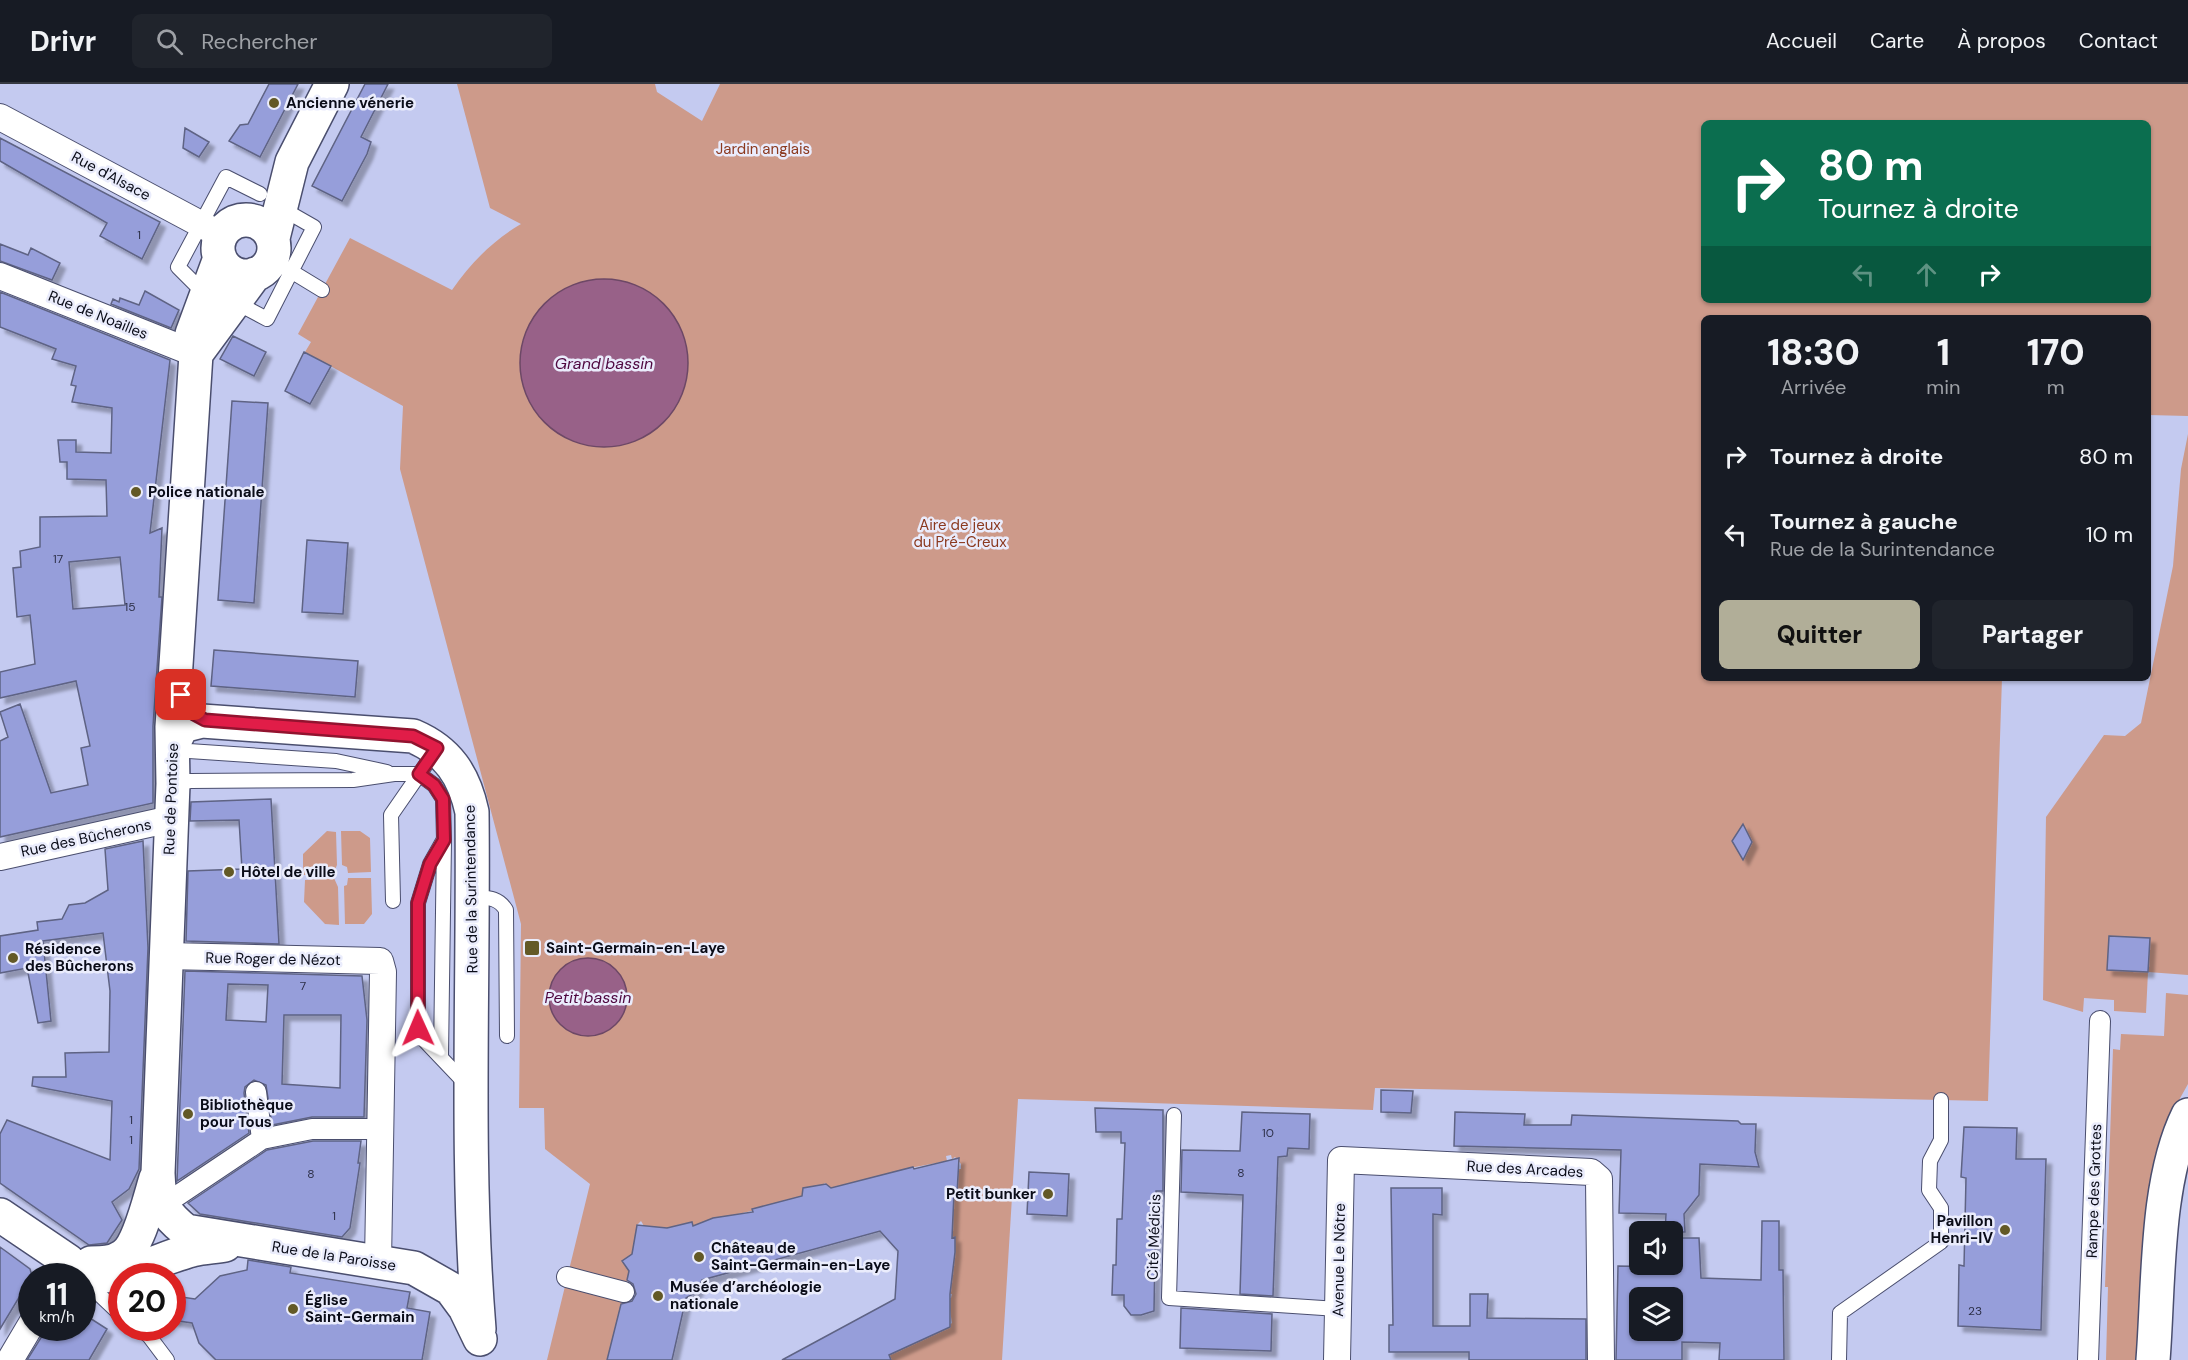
<!DOCTYPE html>
<html lang="fr">
<head>
<meta charset="utf-8">
<style>
	:root { --surface:#171b24; --page:#20242c; --text:#f1f3f6; --muted:#9ea1a6; --line:#363941; --accent:#b1ae98 }
	body { margin:0; font-family:"DM Sans",sans-serif; background:var(--page); color:var(--text); height:100vh; display:flex; flex-direction:column; font-size:22px; white-space:nowrap }
	* { box-sizing:border-box; margin:0 }
	p { font-size:20px; color:var(--muted) }
	.icon { flex:none; width:33px; height:33px; fill:none; stroke:currentColor; stroke-width:2; stroke-linecap:round; stroke-linejoin:round }
	.map { position:relative; flex:1; overflow:hidden }
	.sheet { position:absolute; left:1701px; top:231px; width:450px; height:366px; display:flex; flex-direction:column; background:var(--surface); border-radius:9px; box-shadow:0 2px 4px #0004 }
	.sheet>* { flex:none }
	.top-card { position:absolute; left:1701px; top:36px; width:450px; height:183px; border-radius:9px; box-shadow:0 2px 4px #0004; background:#0b6e4f; color:#fff; overflow:hidden }
	.tools { position:absolute; left:1629px; top:1137px; display:grid; gap:12px }
	.tools a { display:grid; place-items:center; width:54px; height:54px; border-radius:9px; background:var(--surface); box-shadow:0 2px 4px #0004; font-size:30px }
	.speed { position:absolute; left:18px; top:1179px; display:flex; gap:12px; font-size:30px; font-weight:700; text-align:center }
	.speed>* { display:grid; place-content:center; width:78px; height:78px; border-radius:50%; background:var(--surface); box-shadow:0 2px 4px #0004; line-height:1 }
	.speed small { font-size:15px; font-weight:400 }
	.speed .limit { border:9px solid #d22; background:#fff; color:#111 }
	.pin { position:absolute; display:grid; place-items:center; width:51px; height:51px; color:#fff; margin:-26px; border-radius:12px; box-shadow:0 3px 9px #0006 }
	.me { position:absolute; width:66px; margin:-33px; rotate:359deg; stroke-linejoin:round; filter:drop-shadow(0 0 4px #0008) }
	.turn { display:flex; align-items:center; gap:21px; height:126px; padding:0 18px; font-size:27px }
	.turn .icon { width:78px; height:78px; stroke-width:2.5 }
	.turn b { display:block; font-size:42px; line-height:51px }
	.lanes { display:flex; align-items:center; height:57px; padding:0 18px; background:#0003; justify-content:center; gap:30px; direction:ltr }
	.lanes .off { opacity:.35 }
	.eta { display:flex; justify-content:space-evenly; align-items:center; height:102px; text-align:center }
	.eta b { font-size:36px; font-weight:800; line-height:42px }
	.button { display:flex; gap:12px; margin-top:auto; padding:12px 18px }
	.button a { flex:1; height:69px; border-radius:9px; background:var(--accent); color:#111; font-size:24px; font-weight:800; line-height:69px; text-align:center }
	.button a+a { background:var(--page); color:var(--text) }
	ul { padding:0; list-style:none }
	li { display:flex; align-items:center; gap:18px; height:78px; padding:0 18px }
	li div { flex:1 }
	li b { display:block; font-size:22px }
	li em { font-style:normal }
	header { display:flex; align-items:center; gap:36px; box-sizing:border-box; height:84px; padding:0 30px; background:var(--surface); border-bottom:2px solid var(--line) }
	header strong { font-size:28px }
	nav { display:flex; gap:33px; margin-inline-start:auto; font-size:21px }
	.search { width:420px; height:54px; background:var(--page); display:flex; align-items:center; gap:15px; box-sizing:border-box; padding:0 21px; border-radius:9px; color:var(--muted); font-size:22px }
	.map>svg:first-child { display:block }
	.green { fill:#cd9a8a; fill-rule:evenodd }
	.water { fill:#986188; stroke:#6d4866; stroke-width:1.5 }
	.building { fill:#969eda; stroke:#5e6384; stroke-width:1.5; fill-rule:evenodd; filter:url(#shadow) }
	.lines { fill:none; stroke-linecap:round; stroke-linejoin:round }
	.service-casing { stroke:#4a4e6e; stroke-width:16 }
	.pedestrian-casing { stroke:#4a4e6e; stroke-width:22 }
	.minor-casing { stroke:#4a4e6e; stroke-width:28 }
	.secondary-casing { stroke:#4a4e6e; stroke-width:36 }
	.service { stroke:#fff; stroke-width:14 }
	.pedestrian { stroke:#fff; stroke-width:20 }
	.minor { stroke:#fff; stroke-width:26 }
	.secondary { stroke:#fff; stroke-width:33 }
	.route-casing { stroke:#92132f; stroke-width:15 }
	.route { stroke:#e11d48; stroke-width:10 }
	.poi-dot { fill:#635926; stroke:#eaecfc; stroke-width:2 }
	.labels { text-anchor:middle; dominant-baseline:central; stroke-width:5; stroke-linejoin:round; paint-order:stroke }
	.number-label { font-size:12px; fill:#2d3048 }
	.poi-label { font-size:15px; font-weight:bold; fill:#0a0c18; stroke:#eaecfc; text-anchor:start }
	.park-label { font-size:15px; fill:#8b391f; stroke:#eaecfc }
	.street-label { font-size:15px; fill:#0a0c18; stroke:#eaecfc }
	.water-label { font-size:16px; font-style:italic; fill:#4f0840; stroke:#eaecfc }
</style>
</head>
<body>
<header>
<strong>Drivr</strong>
<div class="search"><svg class="icon" aria-label="search" viewBox="0 0 24 24"><circle cx="10" cy="10" r="6"/><path d="M15 15l6 6"/></svg>Rechercher</div>
<nav><a>Accueil</a><a>Carte</a><a>À propos</a><a>Contact</a></nav>
</header>
<div class="map">
<svg width="2188" height="1276" viewBox="0 0 2188 1276">
	<defs>
		<filter id="shadow"><feDropShadow dx="5.5" dy="5.5" stdDeviation="1.5" flood-color="#0004"/></filter>
	</defs>
	<rect width="100%" height="100%" fill="#c4caf0"/>
	<path class="green" d="M457,0H655L657,8L702,37L720,0H2188V332L2148,331V234H1704V594H2002L1988,1017L1375,1004L1373,1026L1018,1015L1002,1276H877L889,1273L888,1270L910,1259L914,1260L941,1243L943,1246L952,1239L948,1214H951L952,1210H949L955,1154H952L954,1109H957L954,1106L956,1085H961V1080L955,1073L952,1075L951,1071L946,1072L947,1077L910,1084L832,1106L825,1099L821,1102L803,1104V1115L704,1138L694,1144L691,1138L678,1141L679,1146L644,1142L641,1137L637,1141V1172L625,1178L630,1188L607,1276H547L590,1100L545,1065L544,1024H519L521,840L400,385L403,322L305,268L311,258L298,250L350,154L452,206C471,179 492,157 521,140L490,124ZM1704,39H2148V216H1704Z
		M2188,350V891L2148,888L2146,929L2114,927V916L2084,914L2083,928L2043,916L2046,733L2104,651L2125,652L2141,639L2173,482L2181,385Z
		M327,747L336,748L337,781L333,790L303,791V770Z
		M341,747H360L370,754L371,788L348,789L347,783L342,781Z
		M334,794L338,803L339,841L325,840L304,818L305,796Z
		M348,794H371L372,830L364,840H345L344,802L347,801Z
		M2166,909L2188,911V1000L2164,1043L2154,1080L2138,1276H2106L2108,1203H2105L2113,965L2120,966L2121,950L2164,952Z"/>
	<path class="water" d="M520 279a84 84 0 1 1 168 0a84 84 0 1 1-168 0Z
		M549 913a39 39 0 1 1 78 0a39 39 0 1 1-78 0Z"/>
	<path class="building" d="M269,0H298L260,73L229,57L240,41L248,40Z
		M365,0H388L361,53L371,58L367,70L342,117L312,102Z
		M185,44L209,58L199,73L183,64Z
		M0,54L160,138L142,175L100,152L107,139L0,77Z
		M0,160L28,171L31,164L60,179L52,196L0,177Z
		M145,207L179,226L171,244L111,220L113,215L119,218L120,214L139,221Z
		M0,208L170,276L150,449L162,444L159,513H162L153,642V719L0,753V657L8,653L0,628L20,620L51,709L88,701L81,664L90,662L76,597L0,614V588L35,580L30,531L17,533L13,484L21,483L20,467L40,463V433L107,432L106,396L67,395V378H60L58,356H76V368L111,369L112,324L72,318L76,302L71,301L76,282L52,275L56,265L0,243ZM120,473L125,521L73,525L69,478Z
		M233,252L266,268L254,292L220,275Z
		M304,268L331,282L310,320L285,307Z
		M232,317L268,319L254,519L218,516Z
		M307,456L348,459L343,530L302,528Z
		M214,566L358,577L355,613L211,602Z
		M271,715L279,860L186,857L188,787L242,785L239,736L190,737L191,718Z
		M1743,740L1752,758L1743,776L1732,757Z
		M143,757L148,864L139,1085L129,1105L112,1118L122,1136L107,1159L89,1161L0,1099V1050L7,1036L110,1076L112,1017L32,1002L33,993H66L65,969L109,968L110,907L103,849L43,857L51,937L38,939L27,884L0,889V852L38,846L37,838L62,835L69,821L85,819L108,806L105,765Z
		M2109,852L2150,854L2148,888L2107,886Z
		M185,887L362,892L367,936L364,1033H312L272,1041L266,1001L254,996L245,1003L244,1009L249,1049L177,1097ZM228,900L268,901L266,938L226,936ZM284,931H341L340,1004L282,1000Z
		M1381,1006L1413,1007L1411,1029L1381,1028Z
		M1095,1024L1163,1026V1107H1156L1154,1227L1141,1231H1131L1124,1222V1211H1112L1113,1181H1116L1117,1135H1122L1125,1059H1121V1048H1096Z
		M1242,1028L1310,1030L1309,1065L1288,1064L1287,1072L1278,1073L1273,1212L1240,1210L1243,1111L1181,1108L1182,1066L1240,1067Z
		M1455,1028L1525,1030L1524,1041H1571L1572,1031L1738,1037L1741,1040H1756L1755,1068L1759,1083L1700,1080L1699,1111L1684,1130L1685,1148H1665L1666,1130L1619,1129L1621,1066L1454,1062Z
		M1964,1043L2017,1044L2016,1075H2046L2041,1246L1958,1242L1959,1181L1964,1182L1966,1094L1961,1093Z
		M313,1057H361L358,1079H360L350,1144L342,1153L200,1130L188,1119L267,1066Z
		M959,1074L957,1109H954L952,1154L955,1153V1168L950,1210V1243L889,1271L891,1276H782L895,1215L898,1167L880,1147L702,1196L696,1208L686,1214L672,1276H607L621,1220L632,1217L636,1210L633,1200L627,1196L629,1187L622,1177L632,1170L637,1141L667,1144L692,1138L693,1142L713,1134L753,1128L752,1125L802,1112L803,1104L826,1100L831,1104L913,1083L914,1085Z
		M1029,1088L1069,1090L1067,1132L1027,1130Z
		M1391,1104H1442V1131L1433,1130V1242H1470V1210H1488L1487,1234L1586,1235V1276H1469V1268H1389V1241H1393Z
		M1762,1137H1779V1186H1783L1784,1276H1719L1720,1259L1682,1258V1276H1616L1618,1182L1670,1183L1672,1180V1154H1699L1701,1194L1761,1196ZM1640,1214H1672V1246H1640Z
		M0,1163L30,1185L32,1192L0,1245Z
		M248,1176L291,1183L290,1189L410,1208L407,1224L430,1228L422,1276H216L199,1259L192,1239L172,1236L175,1212L195,1215L220,1192L247,1186Z
		M1181,1224L1272,1230L1271,1267L1180,1264Z
		M82,1229L107,1245L89,1276H27L47,1244H82Z"/>
	<g class="lines">
		<g class="service-casing">
			<path id="service" d="M271,175L322,206
				M205,210L178,183L226,93L260,110
				M235,218L267,235L314,143L279,123
				M174,666L336,677L387,688
				M173,700L190,697L353,696L394,690H419L434,701L443,715L444,756L441,971
				M443,757L430,780L418,819V944L426,958L465,999
				M473,813C488,814 498,813 506,826L507,952
				M393,817L391,731L436,666
				M1174,1031L1169,1214L1338,1225
				M84,1196L122,1232
				M139,1244L149,1252L167,1276
				M1839,1276L1840,1229L1941,1158V1124L1929,1106L1930,1077L1941,1056V1016"/>
		</g>
		<g class="pedestrian-casing">
			<path id="pedestrian" d="M256,1008L262,1055
				M162,1122L262,1055L312,1045H379
				M567,1193L624,1208
				M2088,1276L2100,937"/>
		</g>
		<g class="minor-casing">
			<path id="minor" d="M0,33L221,151
				M0,192L196,270
				M0,773L171,735
				M166,872L380,877L383,888L378,1178
				M10,1276L32,1239
				M1337,1276L1341,1076L1591,1088L1599,1095L1601,1276"/>
		</g>
		<g class="secondary-casing">
			<path id="secondary" d="M218 164a28 28 0 1 1 56 0a28 28 0 1 1-56 0Z
				M273,154L292,78L332,0
				M220,174L192,250L196,270L172,643L173,700L158,1089C159,1119 163,1129 186,1147L414,1184L451,1205L465,1224L480,1255
				M199,266L255,190
				M174,658L182,642L202,637L413,652C448,667 464,691 472,728C474,900 465,1073 479,1245
				M0,1131L68,1177L79,1191C119,1199 154,1176 192,1166C202,1163 214,1163 225,1161
				M91,1179C102,1179 113,1179 123,1172C139,1162 150,1113 156,1094
				M2153,1276C2159,1201 2155,1098 2188,1031"/>
		</g>
		<use href="#service" class="service"/>
		<use href="#pedestrian" class="pedestrian"/>
		<use href="#minor" class="minor"/>
		<use href="#secondary" class="secondary"/>
	</g>
	<g class="lines">
		<g class="route-casing">
			<path id="route" d="M181,611L194,630L205,636L413,652L437,664L419,690L434,701L443,715L444,756L430,780L418,819V944"/>
		</g>
		<use href="#route" class="route"/>
	</g>
	<g class="poi-dot">
		<circle cx="274" cy="19" r="6"/>
		<circle cx="136" cy="408" r="6"/>
		<circle cx="229" cy="788" r="6"/>
		<rect x="524" y="856" width="16" height="16" rx="3"/>
		<circle cx="13" cy="874" r="6"/>
		<circle cx="188" cy="1030" r="6"/>
		<circle cx="1048" cy="1110" r="6"/>
		<circle cx="2005" cy="1146" r="6"/>
		<circle cx="699" cy="1173" r="6"/>
		<circle cx="658" cy="1212" r="6"/>
		<circle cx="293" cy="1225" r="6"/>
	</g>
	<g class="labels">
		<g class="number-label">
			<text x="139" y="151">1</text>
			<text x="58" y="475">17</text>
			<text x="130" y="523">15</text>
			<text x="303" y="902">7</text>
			<text x="131" y="1036">1</text>
			<text x="1268" y="1049">10</text>
			<text x="131" y="1056">1</text>
			<text x="1241" y="1089">8</text>
			<text x="311" y="1090">8</text>
			<text x="334" y="1132">1</text>
			<text x="1975" y="1227">23</text>
		</g>
		<g class="poi-label">
			<text x="286" y="19">Ancienne vénerie</text>
			<text x="148" y="408">Police nationale</text>
			<text x="241" y="788">Hôtel de ville</text>
			<text x="546" y="864">Saint-Germain-en-Laye</text>
			<text x="25" y="865">Résidence<tspan x="25" dy="17">des Bûcherons</tspan></text>
			<text x="200" y="1021">Bibliothèque<tspan x="200" dy="17">pour Tous</tspan></text>
			<text x="1036" y="1110" text-anchor="end">Petit bunker</text>
			<text x="1993" y="1137" text-anchor="end">Pavillon<tspan x="1993" dy="17">Henri-IV</tspan></text>
			<text x="711" y="1164">Château de<tspan x="711" dy="17">Saint-Germain-en-Laye</tspan></text>
			<text x="670" y="1203">Musée d’archéologie<tspan x="670" dy="17">nationale</tspan></text>
			<text x="305" y="1216">Église<tspan x="305" dy="17">Saint-Germain</tspan></text>
		</g>
		<g class="park-label">
			<text x="763" y="65">Jardin anglais</text>
			<text x="960" y="441">Aire de jeux<tspan x="960" dy="17">du Pré-Creux</tspan></text>
		</g>
		<g class="street-label">
			<text transform="translate(111 92) rotate(28)">Rue d'Alsace</text>
			<text transform="translate(98 231) rotate(22)">Rue de Noailles</text>
			<text transform="translate(171 715) rotate(-88)">Rue de Pontoise</text>
			<text transform="translate(86 754) rotate(-12)">Rue des Bûcherons</text>
			<text transform="translate(471 805) rotate(-91)">Rue de la Surintendance</text>
			<text transform="translate(273 875) rotate(1)">Rue Roger de Nézot</text>
			<text transform="translate(1525 1085) rotate(3)">Rue des Arcades</text>
			<text transform="translate(2094 1107) rotate(-88)">Rampe des Grottes</text>
			<text transform="translate(1154 1153) rotate(-88)">Cité Médicis</text>
			<text transform="translate(334 1172) rotate(9)">Rue de la Paroisse</text>
			<text transform="translate(1339 1176) rotate(-89)">Avenue Le Nôtre</text>
		</g>
		<g class="water-label">
			<text x="604" y="279">Grand bassin</text>
			<text x="588" y="913">Petit bassin</text>
		</g>
	</g>
</svg>
<div class="tools">
<a><svg class="icon" aria-label="sound" viewBox="0 0 24 24"><path d="M4 9h4l5-4v14l-5-4H4zM17 9q2 3 0 6"/></svg></a>
<a><svg class="icon" aria-label="layers" viewBox="0 0 24 24"><path d="M12 4l9 5-9 5-9-5zM3 14l9 5 9-5"/></svg></a>
</div>
<div class="speed"><div>11<small>km/h</small></div><div class="limit">20</div></div>
<div class="pin" style="left:181px;top:611px;background:#d93025"><svg class="icon" aria-label="arrive" viewBox="0 0 24 24"><path d="M6 21V4h12l-3 4 3 4H6"/></svg></div>
<svg class="me" style="left:418px;top:944px" viewBox="-20 -20 40 40"><path d="M0-17L14 15 0 8-14 15z" fill="#e11d48" stroke="#fff" stroke-width="4"/></svg>
<div class="top-card">
<div class="turn"><svg class="icon" aria-label="right" viewBox="0 0 24 24"><path d="M7 20v-9h11M14 6l5 5-5 5"/></svg><div><b>80 m</b>Tournez à droite</div></div>
<div class="lanes"><svg class="icon off" aria-label="left" viewBox="0 0 24 24"><path d="M17 20v-9H6M10 6l-5 5 5 5"/></svg><svg class="icon off" aria-label="ahead" viewBox="0 0 24 24"><path d="M12 20V5M6 11l6-6 6 6"/></svg><svg class="icon" aria-label="right" viewBox="0 0 24 24"><path d="M7 20v-9h11M14 6l5 5-5 5"/></svg></div>
</div>
<section class="sheet">
<div class="eta">
<div><b>18:30</b><p>Arrivée</p></div>
<div><b>1</b><p>min</p></div>
<div><b>170</b><p>m</p></div>
</div>
<ul>
<li><svg class="icon" aria-label="right" viewBox="0 0 24 24"><path d="M7 20v-9h11M14 6l5 5-5 5"/></svg><div><b>Tournez à droite</b></div><em>80 m</em></li>
<li><svg class="icon" aria-label="left" viewBox="0 0 24 24"><path d="M17 20v-9H6M10 6l-5 5 5 5"/></svg><div><b>Tournez à gauche</b><p>Rue de la Surintendance</p></div><em>10 m</em></li>
</ul>
<div class="button"><a>Quitter</a><a>Partager</a></div>
</section>
</div>
</body>
</html>
